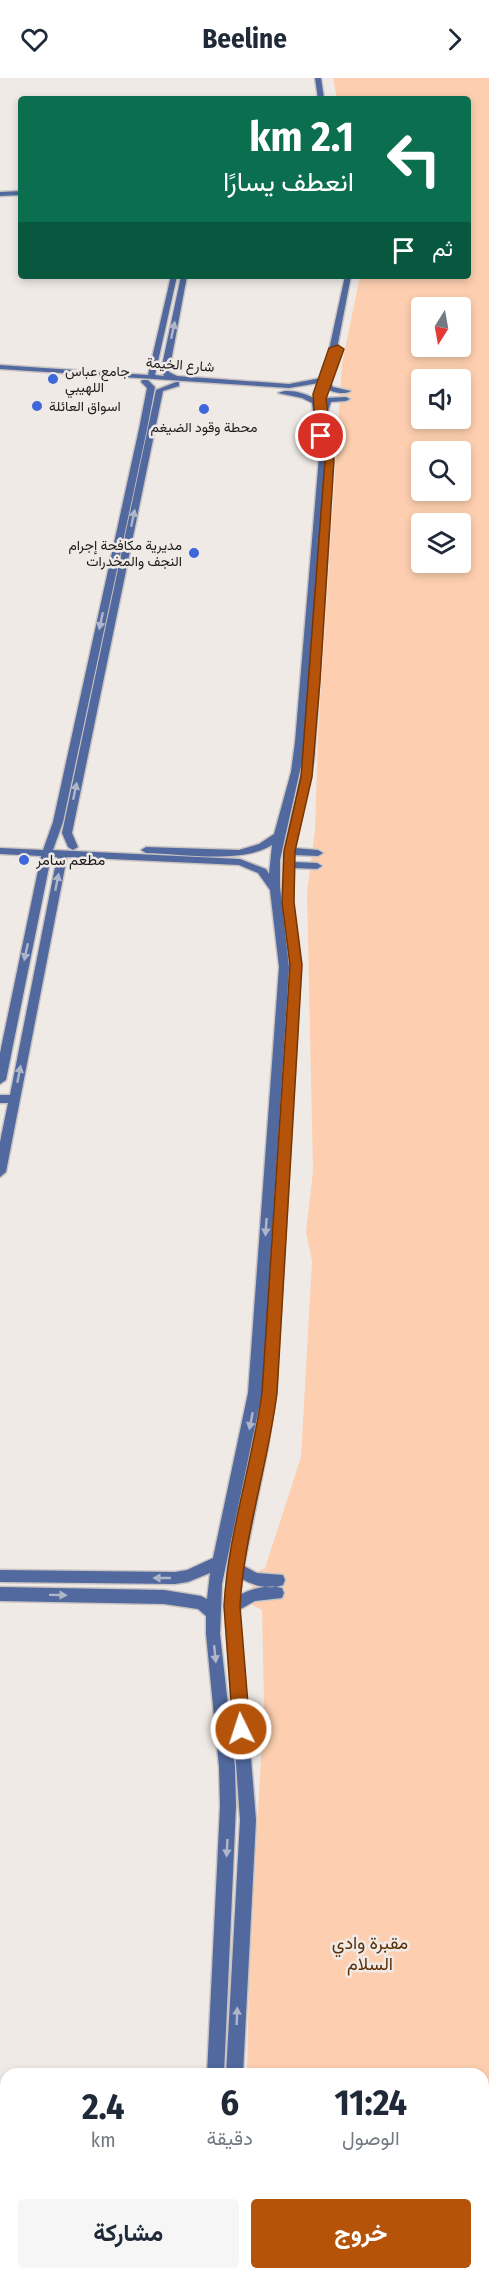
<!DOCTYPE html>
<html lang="ar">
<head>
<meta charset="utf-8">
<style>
	:root { --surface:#fff; --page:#f6f6f7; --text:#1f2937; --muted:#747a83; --accent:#b45309 }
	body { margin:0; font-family:"Fira Sans Condensed",Vazirmatn,sans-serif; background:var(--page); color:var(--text); direction:rtl; height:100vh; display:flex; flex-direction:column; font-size:22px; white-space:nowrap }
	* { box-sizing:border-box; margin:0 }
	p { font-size:20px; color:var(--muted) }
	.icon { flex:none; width:33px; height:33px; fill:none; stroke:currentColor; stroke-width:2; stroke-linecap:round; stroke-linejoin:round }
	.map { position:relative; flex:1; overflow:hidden; direction:ltr }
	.details { position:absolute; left:0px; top:1990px; width:489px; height:212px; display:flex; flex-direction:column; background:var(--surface); border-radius:18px 18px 0 0; box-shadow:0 3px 9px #0003; direction:rtl }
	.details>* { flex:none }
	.guide { position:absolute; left:18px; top:18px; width:453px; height:183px; border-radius:6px; box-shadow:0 3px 9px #0003; direction:rtl; background:#0b6e4f; color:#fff; overflow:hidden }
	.needle { width:39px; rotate:191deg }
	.controls { position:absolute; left:411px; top:219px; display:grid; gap:12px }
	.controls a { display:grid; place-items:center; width:60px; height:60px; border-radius:6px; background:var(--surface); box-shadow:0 3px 9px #0003; font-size:30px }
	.pin { position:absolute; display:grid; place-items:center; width:51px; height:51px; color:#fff; margin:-26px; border:3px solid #fff; border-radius:50%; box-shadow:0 2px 6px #0007 }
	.me { position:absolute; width:66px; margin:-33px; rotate:356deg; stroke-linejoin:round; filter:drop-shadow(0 0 4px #0008) }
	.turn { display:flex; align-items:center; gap:21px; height:126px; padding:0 18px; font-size:27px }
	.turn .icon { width:78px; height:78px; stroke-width:2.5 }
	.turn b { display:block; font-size:42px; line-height:51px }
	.then { display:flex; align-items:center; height:57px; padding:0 18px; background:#0003; gap:12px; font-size:22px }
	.eta { display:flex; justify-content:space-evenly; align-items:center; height:102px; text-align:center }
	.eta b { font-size:36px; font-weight:700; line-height:42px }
	.primary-button { display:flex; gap:12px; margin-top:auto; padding:12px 18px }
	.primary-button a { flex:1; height:69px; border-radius:6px; background:var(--accent); color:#fff; font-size:24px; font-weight:700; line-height:69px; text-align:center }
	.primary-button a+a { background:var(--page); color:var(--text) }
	header { display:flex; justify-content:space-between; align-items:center; height:78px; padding:0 18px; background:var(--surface); font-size:27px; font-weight:700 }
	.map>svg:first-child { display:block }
	.green { fill:#fdcfb0; fill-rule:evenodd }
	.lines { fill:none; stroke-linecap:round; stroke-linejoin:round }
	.secondary-casing { stroke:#cac5c2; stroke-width:3 }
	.secondary { fill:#51699f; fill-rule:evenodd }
	.oneway { fill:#b0b6ca }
	.route { fill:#b45309; stroke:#753606; stroke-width:1.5 }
	.poi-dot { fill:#3e68da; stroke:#f0eae7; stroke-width:2 }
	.labels { text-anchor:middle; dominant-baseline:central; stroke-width:5; stroke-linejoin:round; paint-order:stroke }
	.far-street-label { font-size:14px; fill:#1e1c1b; stroke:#f0eae7 }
	.far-poi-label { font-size:14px; fill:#1e1c1b; stroke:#f0eae7; text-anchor:start }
	.poi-label { font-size:15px; fill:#1e1c1b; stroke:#f0eae7; text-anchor:start }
	.near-park-label { font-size:18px; fill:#5d2f05; stroke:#f0eae7 }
</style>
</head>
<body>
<header><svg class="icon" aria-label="forward" viewBox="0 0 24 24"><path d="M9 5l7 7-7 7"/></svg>Beeline<svg class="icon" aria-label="heart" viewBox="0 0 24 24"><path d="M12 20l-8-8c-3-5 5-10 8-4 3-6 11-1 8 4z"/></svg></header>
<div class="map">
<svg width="489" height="2201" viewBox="0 0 489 2201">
	<rect width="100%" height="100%" fill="#f0eae7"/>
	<path class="green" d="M333,0H489V2201H232V2196H483V1996H247L249,1898L264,1625L262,1532L251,1526L253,1496L265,1490L301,1379L312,1183L306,1154L313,1093L307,815L315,752L318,654L342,286L360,198H468V21H337ZM422,230H460V268H422ZM422,302H460V340H422ZM422,374H460V412H422ZM422,446H460V484H422Z"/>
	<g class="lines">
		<g class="secondary-casing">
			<path id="secondary" d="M315,0H321L324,21H318Z
				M21,113V117L0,118V114Z
				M171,198H177L155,297L164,298L161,292L181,198H187L169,294L177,298L289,306L321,300L327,281L345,198H351L335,281L328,301L333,309L351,313C345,317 329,315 325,308L320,324L321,332L325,320L346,319L350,321L346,323L331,324L327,336H321L327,379L322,437L326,436L330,438L314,681L295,770L318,772L323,775L318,778L294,777V784L317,785L322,788L317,791L294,790L293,824L301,887L276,1315L268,1369L244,1488L257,1495L283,1497L285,1502L283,1507C270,1512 254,1508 242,1501L240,1517C252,1510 269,1506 282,1510L284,1515L282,1520L255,1523L239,1532L256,1742L243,1996H226L240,1742L225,1529L228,1490L254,1369L262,1315L291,887L283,824L284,773L304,681L316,525L303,679L280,782V809L289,889L262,1315L222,1506L220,1556L235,1689L236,1728L224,1996H207L220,1728L219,1689L206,1556V1538L198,1531L164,1526L0,1523V1509L164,1512L201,1518L207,1521L210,1495L188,1504L175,1506L0,1504V1492L175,1494L187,1492L213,1480L248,1315L279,889L270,812L258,795L239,787L67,779L6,1094L0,1099V1064L8,1025H0V1017H10L57,779H51L6,1002L0,1006V975L41,778L0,776V770L43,772L53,744L139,351L147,310L141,304L142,302H148L155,309L147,351L63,744L53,772L240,781L266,791L269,796L272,767C243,786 181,776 146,775L141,772L146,769L239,772L259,766L274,756L291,694L295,664L319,379L312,325L302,320L278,315C288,310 304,315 314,320L319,305L289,310L0,291V287L148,297Z
				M176,304H179V308L163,313L72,755L78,769L73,772L68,769L62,755L156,312Z
				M194,2196H212V2201H194Z
				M215,2196H233V2201H215Z"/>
		</g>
		<use href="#secondary" class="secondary"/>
	</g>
	<defs><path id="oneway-solid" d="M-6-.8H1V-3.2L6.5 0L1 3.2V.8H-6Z" transform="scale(1.5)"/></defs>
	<g class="oneway">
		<use href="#oneway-solid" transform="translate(173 252) rotate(-78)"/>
		<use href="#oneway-solid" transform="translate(133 440) rotate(-78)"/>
		<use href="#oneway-solid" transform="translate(101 543) rotate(102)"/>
		<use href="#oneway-solid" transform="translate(75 713) rotate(-78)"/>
		<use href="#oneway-solid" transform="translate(57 804) rotate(-79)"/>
		<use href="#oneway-solid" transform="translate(26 874) rotate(102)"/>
		<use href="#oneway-solid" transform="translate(19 996) rotate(-79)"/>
		<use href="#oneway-solid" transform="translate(266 1149) rotate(94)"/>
		<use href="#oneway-solid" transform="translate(251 1343) rotate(101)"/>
		<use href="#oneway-solid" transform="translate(162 1500) rotate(180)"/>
		<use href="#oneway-solid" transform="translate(58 1517) rotate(1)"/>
		<use href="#oneway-solid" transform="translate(215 1576) rotate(84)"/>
		<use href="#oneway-solid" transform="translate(227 1770) rotate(93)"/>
		<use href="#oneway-solid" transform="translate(237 1938) rotate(-88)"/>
	</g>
	<path class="route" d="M338,267L344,271L326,321L334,382L320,603L312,699L295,773L294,824L302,887L277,1315C268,1387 244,1456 240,1528L250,1651L247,1657L241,1659L235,1657L233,1651L224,1528C228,1456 252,1387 262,1315L290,887L282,824L284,773L301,699L325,382L322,360L316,358L313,316L329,270Z"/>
	<g class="poi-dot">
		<circle cx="53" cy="301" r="6"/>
		<circle cx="37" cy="328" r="6"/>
		<circle cx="204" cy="331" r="6"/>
		<circle cx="194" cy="475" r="6"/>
		<circle cx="24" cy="782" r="6"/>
	</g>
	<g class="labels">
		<g class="far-street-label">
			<text transform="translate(180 287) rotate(4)">شارع الخيمة</text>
		</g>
		<g class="far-poi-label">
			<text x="65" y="293">جامع عباس<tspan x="65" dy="16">اللهيبي</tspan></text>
			<text x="49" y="328">اسواق العائلة</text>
			<text x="204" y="349" text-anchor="middle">محطة وقود الضيغم</text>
			<text x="182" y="467" text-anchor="end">مديرية مكافحة إجرام<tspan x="182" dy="16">النجف والمخدرات</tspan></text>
		</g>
		<g class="poi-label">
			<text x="36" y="782">مطعم سامر</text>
		</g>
		<g class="near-park-label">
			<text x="370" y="1865">مقبرة وادي<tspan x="370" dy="21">السلام</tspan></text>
		</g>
	</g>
</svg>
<div class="controls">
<a><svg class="needle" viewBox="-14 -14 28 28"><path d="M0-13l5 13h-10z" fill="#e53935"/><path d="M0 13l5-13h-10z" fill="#747a83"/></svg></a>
<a><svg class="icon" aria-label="sound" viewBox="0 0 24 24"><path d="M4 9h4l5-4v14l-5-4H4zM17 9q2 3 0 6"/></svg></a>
<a><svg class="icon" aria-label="search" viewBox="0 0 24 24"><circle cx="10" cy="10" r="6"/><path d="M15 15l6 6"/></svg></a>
<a><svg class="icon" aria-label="layers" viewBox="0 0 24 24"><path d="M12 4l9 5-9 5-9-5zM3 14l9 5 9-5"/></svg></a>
</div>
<div class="pin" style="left:321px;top:358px;background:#d93025"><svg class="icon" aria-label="arrive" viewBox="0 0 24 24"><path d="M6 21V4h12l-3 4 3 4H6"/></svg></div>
<svg class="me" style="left:241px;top:1651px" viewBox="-20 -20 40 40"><circle r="17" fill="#b45309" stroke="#fff" stroke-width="3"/><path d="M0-11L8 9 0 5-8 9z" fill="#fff"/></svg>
<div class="guide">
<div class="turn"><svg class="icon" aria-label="left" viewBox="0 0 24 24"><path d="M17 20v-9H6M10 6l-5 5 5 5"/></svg><div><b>2.1 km</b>انعطف يسارًا</div></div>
<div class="then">ثم<svg class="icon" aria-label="arrive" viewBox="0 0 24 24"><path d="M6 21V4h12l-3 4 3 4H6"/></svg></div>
</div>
<section class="details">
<div class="eta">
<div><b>11:24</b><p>الوصول</p></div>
<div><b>6</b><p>دقيقة</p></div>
<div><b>2.4</b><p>km</p></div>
</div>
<div class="primary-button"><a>خروج</a><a>مشاركة</a></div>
</section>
</div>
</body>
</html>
